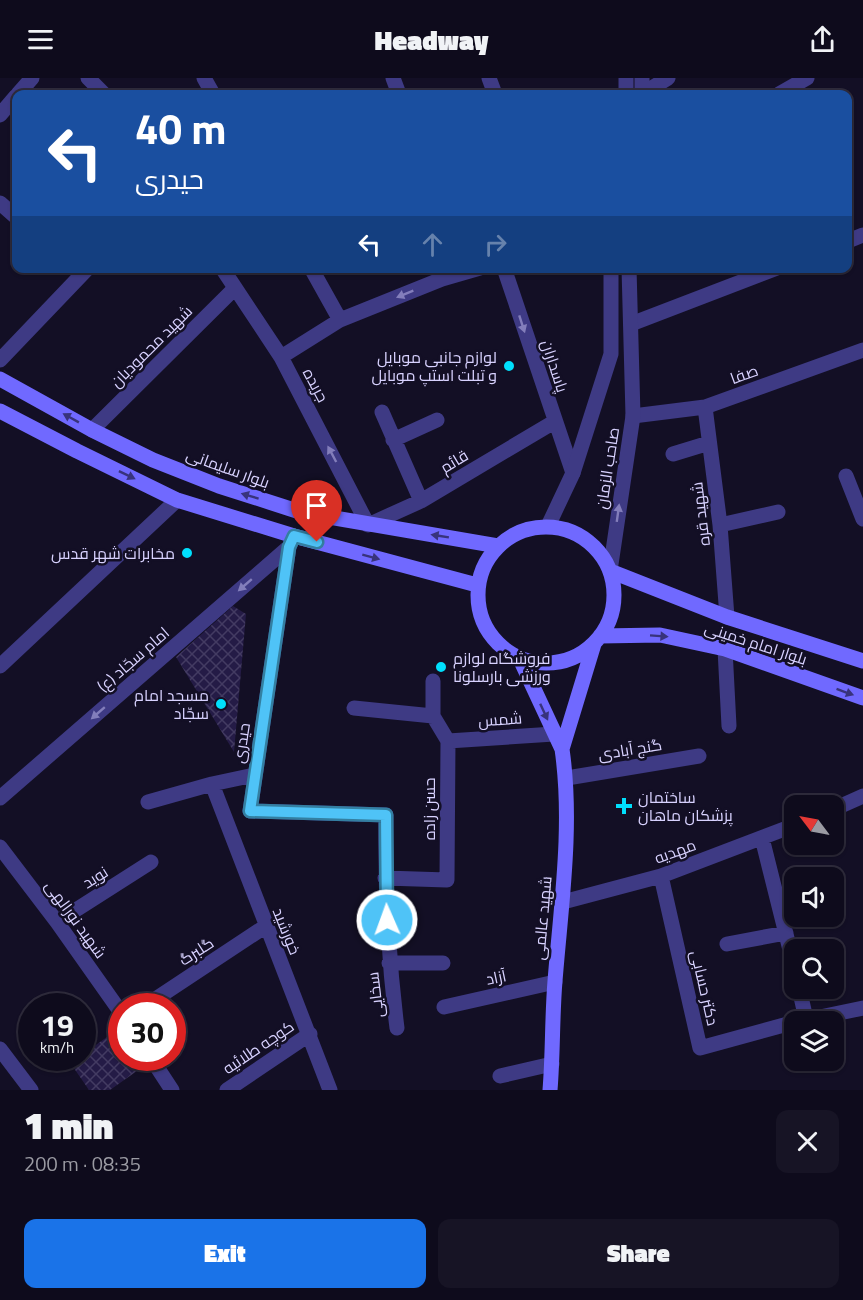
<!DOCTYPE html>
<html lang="en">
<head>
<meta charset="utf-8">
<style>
	:root { --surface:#0e0b1c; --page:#171425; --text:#f1f3f6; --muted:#9b9ba3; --line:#2e2b3b; --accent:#1a73e8 }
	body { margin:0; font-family:"Titillium Web",Cairo,sans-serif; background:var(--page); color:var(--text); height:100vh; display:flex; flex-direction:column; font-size:22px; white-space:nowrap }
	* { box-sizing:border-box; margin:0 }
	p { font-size:20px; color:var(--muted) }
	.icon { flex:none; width:33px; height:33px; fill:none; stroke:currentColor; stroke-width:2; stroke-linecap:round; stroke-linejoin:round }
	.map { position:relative; height:1012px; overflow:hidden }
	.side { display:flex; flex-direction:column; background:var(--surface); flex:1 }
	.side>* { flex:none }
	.hud { position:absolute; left:12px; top:12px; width:840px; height:183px; border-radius:12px; box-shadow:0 2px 4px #0004,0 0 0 2px var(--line); background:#1a4fa0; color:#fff; overflow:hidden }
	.needle { width:39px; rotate:302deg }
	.buttons { position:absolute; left:784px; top:717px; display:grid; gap:12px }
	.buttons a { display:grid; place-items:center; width:60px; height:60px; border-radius:12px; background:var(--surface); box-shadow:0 2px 4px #0004,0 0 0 2px var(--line); font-size:30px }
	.speed { position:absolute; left:18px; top:915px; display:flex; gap:12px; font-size:30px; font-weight:700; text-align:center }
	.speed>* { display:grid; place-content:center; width:78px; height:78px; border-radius:50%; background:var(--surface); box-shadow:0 2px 4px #0004,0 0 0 2px var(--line); line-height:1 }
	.speed small { font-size:15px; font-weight:400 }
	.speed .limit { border:9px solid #d22; background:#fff; color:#111 }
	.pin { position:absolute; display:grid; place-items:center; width:51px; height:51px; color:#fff; margin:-62px -26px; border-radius:50% 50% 50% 0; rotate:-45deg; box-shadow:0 0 6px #0007 }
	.pin .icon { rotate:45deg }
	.me { position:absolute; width:66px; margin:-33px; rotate:358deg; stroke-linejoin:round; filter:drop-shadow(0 0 4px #0008) }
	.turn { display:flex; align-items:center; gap:21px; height:126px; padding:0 24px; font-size:27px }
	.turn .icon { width:78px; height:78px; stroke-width:2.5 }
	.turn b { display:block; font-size:42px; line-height:51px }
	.lanes { display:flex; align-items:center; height:57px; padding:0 24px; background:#0003; justify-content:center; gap:30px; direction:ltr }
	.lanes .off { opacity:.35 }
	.round { display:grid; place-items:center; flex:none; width:63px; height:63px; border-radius:12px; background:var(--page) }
	.headline { display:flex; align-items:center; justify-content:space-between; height:102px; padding:0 24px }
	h1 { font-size:36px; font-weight:800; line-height:45px }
	.primary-button { display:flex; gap:12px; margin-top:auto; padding:12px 24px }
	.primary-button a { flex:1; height:69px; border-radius:12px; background:var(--accent); color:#fff; font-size:24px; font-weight:800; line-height:69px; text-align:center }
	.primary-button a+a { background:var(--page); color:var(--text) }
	header { display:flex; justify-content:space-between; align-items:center; height:78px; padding:0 24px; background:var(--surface); font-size:27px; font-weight:800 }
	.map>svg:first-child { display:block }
	.building { fill:url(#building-cross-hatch) }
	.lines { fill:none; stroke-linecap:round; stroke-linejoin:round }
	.minor { stroke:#3e3a84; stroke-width:15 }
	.tertiary { stroke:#3e3a84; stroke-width:15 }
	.secondary { stroke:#7069ff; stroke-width:15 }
	.oneway { fill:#837ebb }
	.oneway2 { fill:#38337c }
	.route-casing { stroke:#337fa1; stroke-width:15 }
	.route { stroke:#4fc3f7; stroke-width:10 }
	.poi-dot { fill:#00dffd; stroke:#130f25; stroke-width:2 }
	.labels { text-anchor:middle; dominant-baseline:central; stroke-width:5; stroke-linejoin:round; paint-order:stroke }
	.street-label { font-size:16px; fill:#d8d2ff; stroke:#130f25 }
	.poi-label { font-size:16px; fill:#d8d2ff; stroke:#130f25; text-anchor:end }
</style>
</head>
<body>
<header><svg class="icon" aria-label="menu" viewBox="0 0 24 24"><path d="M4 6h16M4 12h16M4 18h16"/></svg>Headway<svg class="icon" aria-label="share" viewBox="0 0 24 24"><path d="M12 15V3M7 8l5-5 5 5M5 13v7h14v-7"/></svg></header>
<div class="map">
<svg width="863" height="1012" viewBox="0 0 863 1012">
	<defs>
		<pattern id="building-cross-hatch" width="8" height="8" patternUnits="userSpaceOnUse" patternTransform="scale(1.5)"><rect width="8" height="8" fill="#241b46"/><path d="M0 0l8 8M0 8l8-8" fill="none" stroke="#433b62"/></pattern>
	</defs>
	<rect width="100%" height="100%" fill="#130f25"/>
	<path class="building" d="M233,528L246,536L234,674L176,579Z
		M118,951L122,956V980H138L144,988L110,1012H89L71,986L82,980V977Z"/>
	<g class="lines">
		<path class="minor" d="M88,0L104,16
			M204,0L213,16
			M393,0L399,16
			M489,0L495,16
			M18,16L32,0
			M642,16L668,0
			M779,16L807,0
			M0,37L16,18
			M0,125L16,139
			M848,163L863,157
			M222,190L281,279L368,447L421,423L554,344
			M311,190L340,242
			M504,190L573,395
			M631,246L777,190
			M281,279L340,242L442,201L480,190
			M0,282L88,190
			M705,329L720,447L727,539
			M382,334L421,423
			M633,338L705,329L863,272
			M92,352L235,210
			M393,362L437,342
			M673,376L709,365
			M846,398L863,441
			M720,447L778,434
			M294,458L289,469L250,733L386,737C385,808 388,879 397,950
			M725,571L729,648
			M0,588L177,422
			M354,630L433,638
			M448,663L554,656
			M567,700L699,678
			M212,706L330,1012
			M0,720L289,469
			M148,724L212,706L254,697
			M834,731L863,718
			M762,760L795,892
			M0,769L57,844L122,936
			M661,798L700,970L795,944
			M385,800L447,802L448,663L433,638V603
			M563,824L661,798L795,747
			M57,844L151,784
			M727,866L786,855
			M389,885H443
			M799,910L806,941
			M145,928L266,848
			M444,929L555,904
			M796,944L863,930
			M0,971L31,1012
			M151,980L172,1012
			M500,998L552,986
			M227,1012L310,956"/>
		<path class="tertiary" d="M626,16V0
			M642,16V0
			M548,448L573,395L611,276V190
			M610,493L633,338L629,190"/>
		<path class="secondary" d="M0,301L92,352L153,382L219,408L300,434L498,468
			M0,333L77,373L177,422L294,458L477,507
			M478 517a68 68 0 1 1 136 0a68 68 0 1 1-136 0Z
			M610,493L727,539L863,583
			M600,558L660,557L725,571L863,620
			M520,581L562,671L594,566
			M550,1012C553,976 552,939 555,903C561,827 573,747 562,671"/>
	</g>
	<defs><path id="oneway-solid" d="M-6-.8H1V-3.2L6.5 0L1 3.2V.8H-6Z" transform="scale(1.5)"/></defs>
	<g class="oneway">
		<use href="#oneway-solid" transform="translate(405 216) rotate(158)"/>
		<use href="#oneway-solid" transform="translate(522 246) rotate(72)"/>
		<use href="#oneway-solid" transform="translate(332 376) rotate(-118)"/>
		<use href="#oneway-solid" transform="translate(618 435) rotate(-82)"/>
		<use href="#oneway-solid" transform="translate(245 507) rotate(139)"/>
		<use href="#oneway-solid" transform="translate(98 635) rotate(139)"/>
	</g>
	<g class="oneway2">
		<use href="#oneway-solid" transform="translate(71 340) rotate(-151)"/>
		<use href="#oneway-solid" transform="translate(127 397) rotate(26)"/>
		<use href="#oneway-solid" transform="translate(250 418) rotate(-163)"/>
		<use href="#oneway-solid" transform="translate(440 458) rotate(-171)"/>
		<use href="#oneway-solid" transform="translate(371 479) rotate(15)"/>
		<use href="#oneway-solid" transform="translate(659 558) rotate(4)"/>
		<use href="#oneway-solid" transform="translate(845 614) rotate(20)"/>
		<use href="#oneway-solid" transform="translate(544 634) rotate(65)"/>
	</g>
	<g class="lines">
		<g class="route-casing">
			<path id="route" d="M317,464L294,458L289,469L250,733L386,737L387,842"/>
		</g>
		<use href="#route" class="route"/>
	</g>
	<g class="poi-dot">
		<circle cx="509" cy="288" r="6"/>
		<circle cx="187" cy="475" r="6"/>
		<circle cx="441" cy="589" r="6"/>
		<circle cx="221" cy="626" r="6"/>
		<path d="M621 719h6v6h6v6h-6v6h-6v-6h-6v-6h6z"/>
	</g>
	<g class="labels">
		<g class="street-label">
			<text transform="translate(151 268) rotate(-45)">شهید محمودیان</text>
			<text transform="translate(555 288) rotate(72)">پاسداران</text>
			<text transform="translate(744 296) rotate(-20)">صفا</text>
			<text transform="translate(316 307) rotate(62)">جریده</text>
			<text transform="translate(454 383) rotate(-31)">قائم</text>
			<text transform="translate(228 390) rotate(20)">بلوار سلیمانی</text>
			<text transform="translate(607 390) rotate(-81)">صاحب الزمان</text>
			<text transform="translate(700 436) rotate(-97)">شهید قره</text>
			<text transform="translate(756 565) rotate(18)">بلوار امام خمینی</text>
			<text transform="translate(133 581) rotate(-41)">امام سجّاد (ع)</text>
			<text transform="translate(500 641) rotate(-4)">شمس</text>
			<text transform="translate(241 665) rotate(-81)">حیدری</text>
			<text transform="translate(630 671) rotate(-9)">گنج آبادی</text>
			<text transform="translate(429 731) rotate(-90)">حسن زاده</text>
			<text transform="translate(675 773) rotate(-20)">مهدیه</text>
			<text transform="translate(95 799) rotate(-32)">نوید</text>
			<text transform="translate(542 840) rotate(-85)">شهید عالمی</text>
			<text transform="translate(76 841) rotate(54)">شهید نورالهی</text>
			<text transform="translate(287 853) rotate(68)">خورشید</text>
			<text transform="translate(196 873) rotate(-33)">گلبرگ</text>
			<text transform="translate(496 899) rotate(-12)">آزاد</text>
			<text transform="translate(705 910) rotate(77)">دکتر حسابی</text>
			<text transform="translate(375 917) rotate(-97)">سخایی</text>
			<text transform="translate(258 969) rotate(-34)">کوچه طلائیه</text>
		</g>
		<g class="poi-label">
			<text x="497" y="279">لوازم جانبی موبایل<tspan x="497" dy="18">و تبلت استپ موبایل</tspan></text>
			<text x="175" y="475">مخابرات شهر قدس</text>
			<text x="453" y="580" text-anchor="start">فروشگاه لوازم<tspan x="453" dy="18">ورزشی بارسلونا</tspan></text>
			<text x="209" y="617">مسجد امام<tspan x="209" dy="18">سجّاد</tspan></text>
			<text x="638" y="719" text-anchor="start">ساختمان<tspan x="638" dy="18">پزشکان ماهان</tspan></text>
		</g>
	</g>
</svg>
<div class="buttons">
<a><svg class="needle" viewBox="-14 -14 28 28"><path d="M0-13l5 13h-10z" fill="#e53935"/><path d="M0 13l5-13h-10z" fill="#9b9ba3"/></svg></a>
<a><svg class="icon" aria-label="sound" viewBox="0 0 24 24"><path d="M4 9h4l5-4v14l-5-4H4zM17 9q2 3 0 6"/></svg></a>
<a><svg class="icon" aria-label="search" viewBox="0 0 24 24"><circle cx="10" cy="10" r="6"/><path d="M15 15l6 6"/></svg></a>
<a><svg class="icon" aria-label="layers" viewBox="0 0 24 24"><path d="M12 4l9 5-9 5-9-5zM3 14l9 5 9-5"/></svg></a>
</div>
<div class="speed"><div>19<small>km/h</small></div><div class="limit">30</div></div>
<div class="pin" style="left:317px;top:464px;background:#d93025"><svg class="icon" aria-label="arrive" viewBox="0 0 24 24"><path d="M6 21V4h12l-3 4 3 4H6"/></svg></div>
<svg class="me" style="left:387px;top:842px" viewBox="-20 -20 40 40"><circle r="17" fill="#4fc3f7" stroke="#fff" stroke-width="3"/><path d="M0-11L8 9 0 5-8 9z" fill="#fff"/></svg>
<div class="hud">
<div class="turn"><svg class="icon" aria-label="left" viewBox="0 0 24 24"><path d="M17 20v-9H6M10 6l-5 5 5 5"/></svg><div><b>40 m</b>حیدری</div></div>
<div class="lanes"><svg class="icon" aria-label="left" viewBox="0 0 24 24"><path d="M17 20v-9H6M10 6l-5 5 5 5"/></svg><svg class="icon off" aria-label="ahead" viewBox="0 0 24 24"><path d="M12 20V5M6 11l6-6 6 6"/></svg><svg class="icon off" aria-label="right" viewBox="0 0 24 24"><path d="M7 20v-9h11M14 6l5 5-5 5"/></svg></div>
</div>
</div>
<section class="side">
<div class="headline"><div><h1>1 min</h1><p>200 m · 08:35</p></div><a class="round"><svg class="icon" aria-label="close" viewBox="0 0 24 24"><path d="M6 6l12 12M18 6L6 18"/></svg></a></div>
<div class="primary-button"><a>Exit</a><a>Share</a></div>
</section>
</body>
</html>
